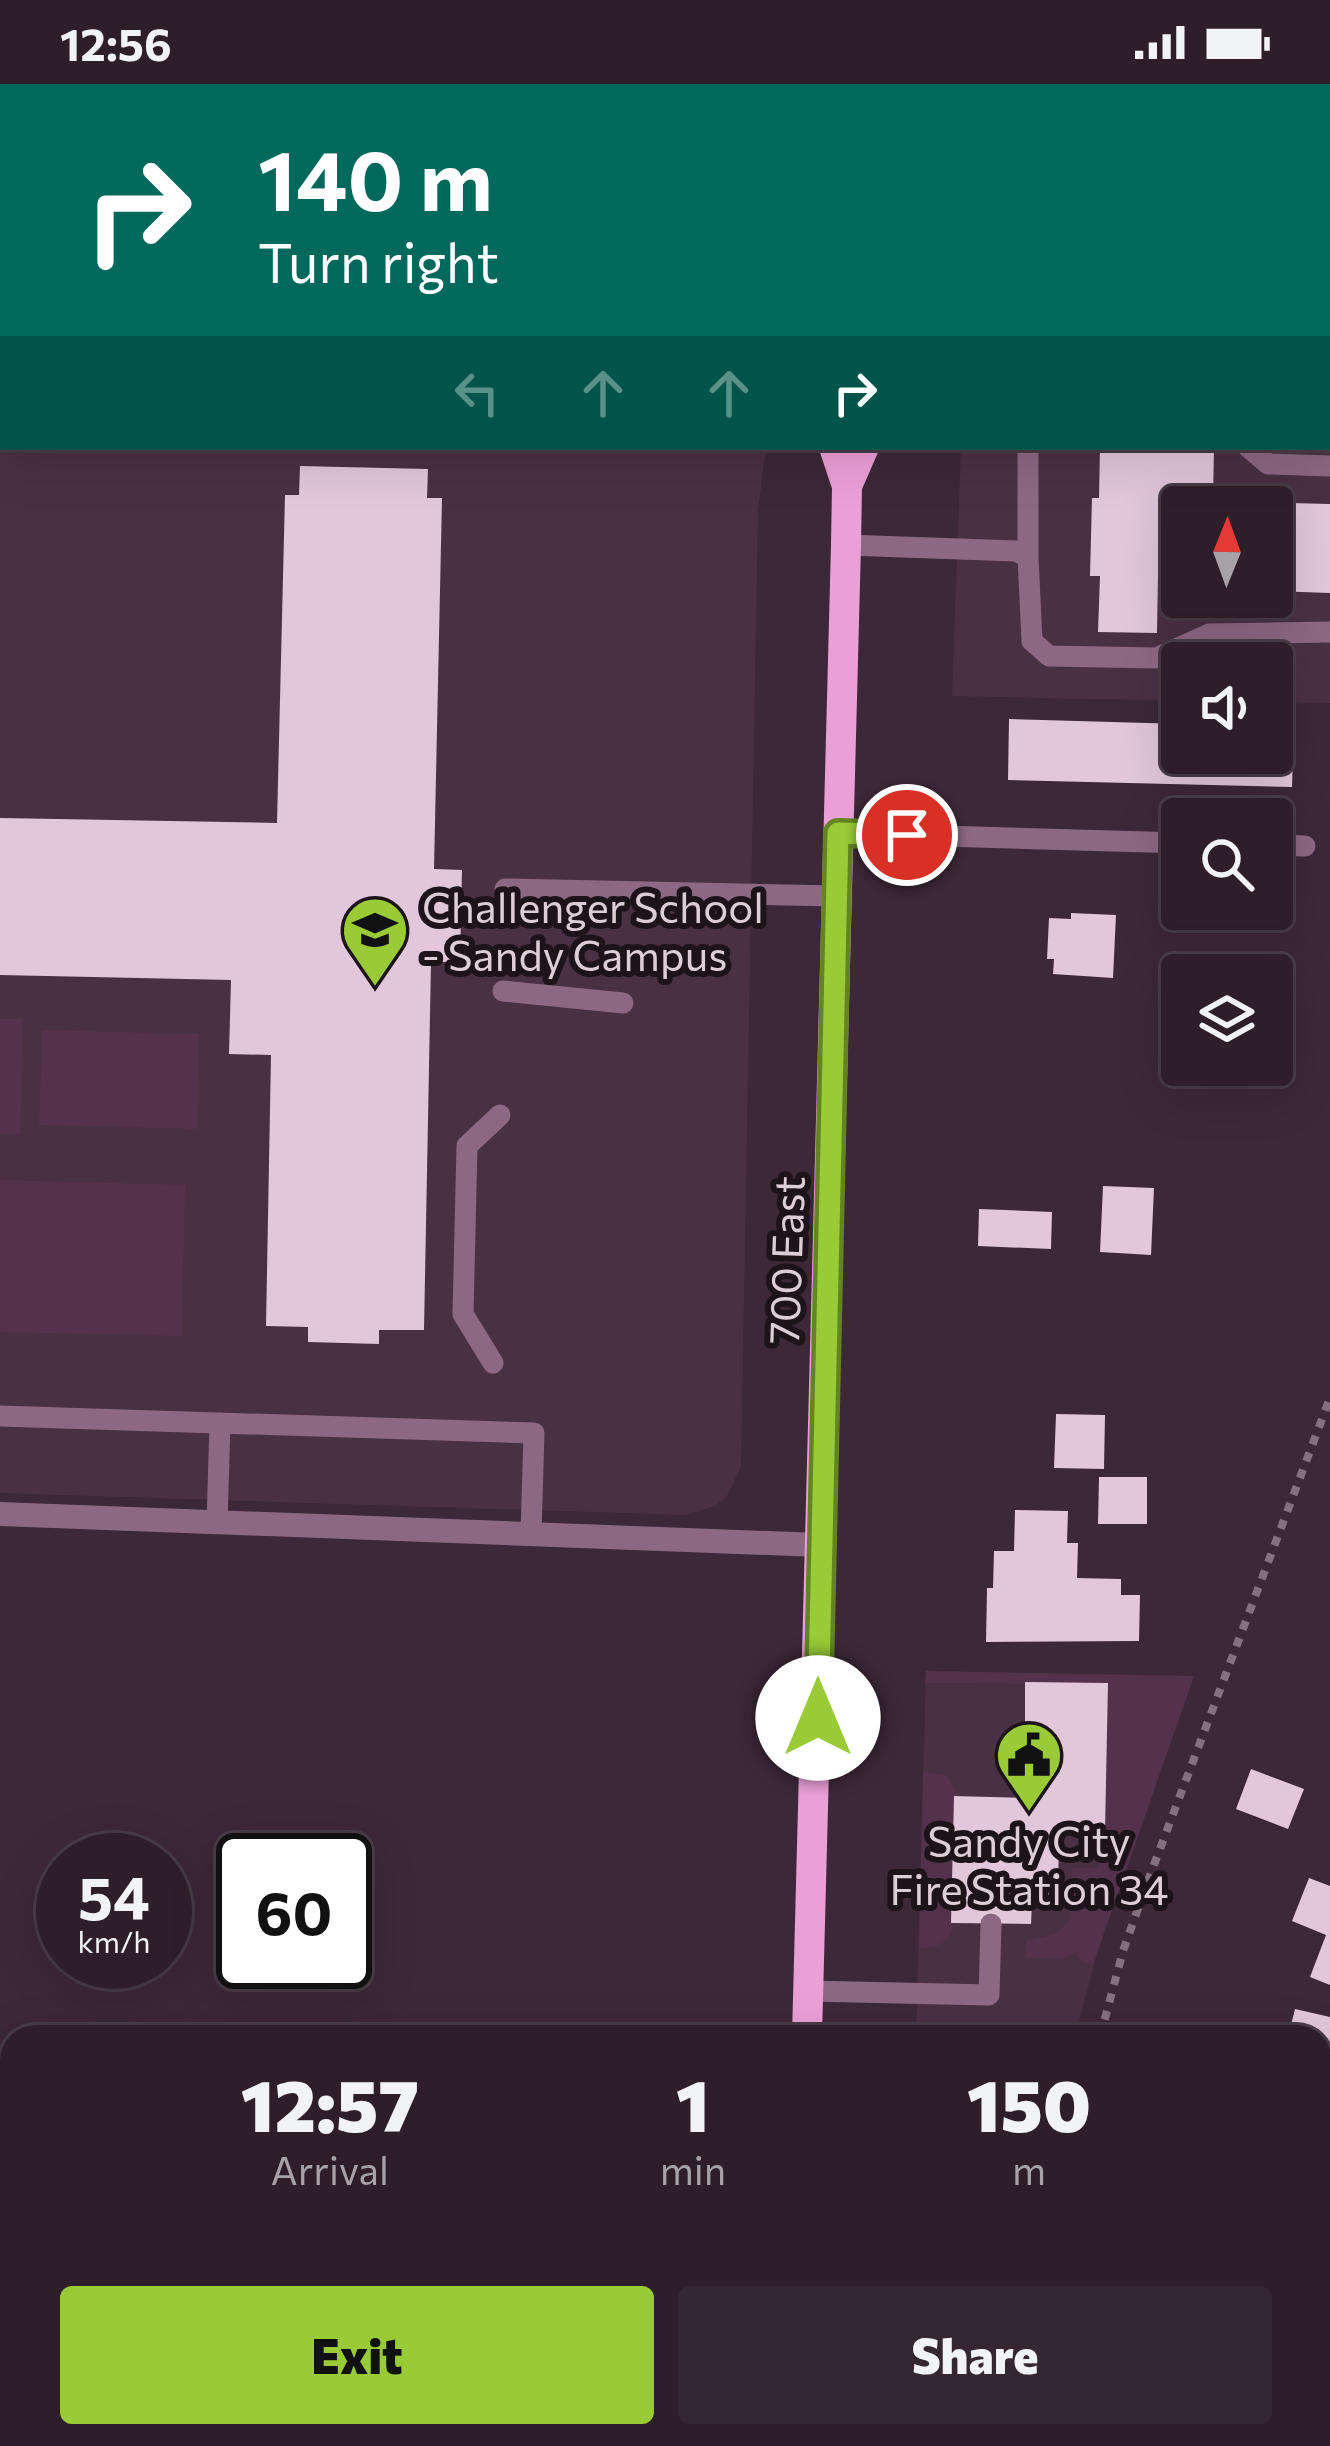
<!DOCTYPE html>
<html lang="en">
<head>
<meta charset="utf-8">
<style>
	:root { --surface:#2d1e29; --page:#352731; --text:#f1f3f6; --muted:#a7a2a8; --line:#483c46; --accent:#99cb36 }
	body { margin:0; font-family:Commissioner,sans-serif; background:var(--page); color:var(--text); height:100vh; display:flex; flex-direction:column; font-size:45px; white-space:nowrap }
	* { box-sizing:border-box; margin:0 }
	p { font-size:39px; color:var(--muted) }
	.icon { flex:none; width:66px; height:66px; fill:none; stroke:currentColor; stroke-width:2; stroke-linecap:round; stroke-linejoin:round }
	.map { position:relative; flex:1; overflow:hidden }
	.details { position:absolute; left:0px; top:1941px; width:1332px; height:423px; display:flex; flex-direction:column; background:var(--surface); border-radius:36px 36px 0 0; box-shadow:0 12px 48px #0002,0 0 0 3px var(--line) }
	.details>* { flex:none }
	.hud { position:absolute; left:0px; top:0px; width:1332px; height:366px; box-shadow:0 12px 48px #0002,0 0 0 3px var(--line); background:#00695c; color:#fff; overflow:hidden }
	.needle { width:78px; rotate:1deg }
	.buttons { position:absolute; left:1161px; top:402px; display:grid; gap:24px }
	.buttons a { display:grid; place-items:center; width:132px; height:132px; border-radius:12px; background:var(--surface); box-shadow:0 12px 48px #0002,0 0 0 3px var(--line); font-size:60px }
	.speed { position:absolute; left:36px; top:1749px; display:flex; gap:24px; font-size:60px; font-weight:700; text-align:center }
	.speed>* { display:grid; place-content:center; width:156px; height:156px; border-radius:50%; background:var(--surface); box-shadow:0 12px 48px #0002,0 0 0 3px var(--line); line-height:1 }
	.speed small { font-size:30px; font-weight:400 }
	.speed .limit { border:6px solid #111; border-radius:18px; background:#fff; color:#111 }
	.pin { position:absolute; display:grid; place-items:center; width:102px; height:102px; color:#fff; margin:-51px; border:6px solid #fff; border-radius:50%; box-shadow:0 3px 12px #0007 }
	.me { position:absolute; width:132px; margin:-66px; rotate:0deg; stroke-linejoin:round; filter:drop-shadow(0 0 9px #0008) }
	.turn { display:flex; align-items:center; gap:42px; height:252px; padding:0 60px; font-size:54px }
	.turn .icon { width:156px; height:156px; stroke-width:2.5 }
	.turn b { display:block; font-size:84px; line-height:102px }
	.lanes { display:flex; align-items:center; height:114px; padding:0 60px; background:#0003; justify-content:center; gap:60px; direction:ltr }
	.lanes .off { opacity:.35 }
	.eta { display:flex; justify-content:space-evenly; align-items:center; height:204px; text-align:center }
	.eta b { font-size:72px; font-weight:800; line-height:84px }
	.primary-button { display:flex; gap:24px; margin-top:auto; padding:24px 60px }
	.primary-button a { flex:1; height:138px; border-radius:12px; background:var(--accent); color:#111; font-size:48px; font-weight:800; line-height:138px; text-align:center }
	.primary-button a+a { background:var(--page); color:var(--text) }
	.status { display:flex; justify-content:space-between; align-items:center; height:84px; padding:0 60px; background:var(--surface); direction:ltr }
	.status svg { height:33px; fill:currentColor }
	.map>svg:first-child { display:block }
	.built { fill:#4a3043; fill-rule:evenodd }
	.green { fill:#54324b }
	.building { fill:#e1c7d9 }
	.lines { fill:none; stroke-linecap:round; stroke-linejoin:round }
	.path { stroke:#83727e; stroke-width:8; stroke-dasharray:9 9; stroke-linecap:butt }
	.service { stroke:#8d6883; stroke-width:21 }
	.minor { stroke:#8d6883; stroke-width:24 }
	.primary { stroke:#eb9fd7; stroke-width:30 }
	.route-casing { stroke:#638423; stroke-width:30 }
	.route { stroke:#99cb36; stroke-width:21 }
	.labels { text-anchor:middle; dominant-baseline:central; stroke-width:12; stroke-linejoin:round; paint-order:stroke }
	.poi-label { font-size:42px; fill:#dcced8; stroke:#1d141b; text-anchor:start }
	.street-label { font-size:42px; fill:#dcced8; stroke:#1d141b }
</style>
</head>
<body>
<div class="status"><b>12:56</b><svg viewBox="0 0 49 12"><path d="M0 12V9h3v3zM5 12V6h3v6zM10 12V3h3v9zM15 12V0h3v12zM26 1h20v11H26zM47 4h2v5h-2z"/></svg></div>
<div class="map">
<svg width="1330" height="2362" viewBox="0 0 1330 2362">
	<rect width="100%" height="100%" fill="#3c2837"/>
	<path class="built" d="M67,0H756L67,3Z
		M971,0H1330V619L1272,618V579H1182V617L952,612L961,363H1329V3ZM1182,423H1272V513H1182Z
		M0,259L3,363H766L758,427L741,1383L727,1412L716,1422L685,1431L0,1409Z
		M926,1587L1194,1592L1103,1847L1075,1953H916Z"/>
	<path class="green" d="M0,935H23L20,1051L0,1050Z
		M42,946L199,950L197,1045L39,1041Z
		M0,1096L185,1101L182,1252L0,1248Z
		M926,1587L1194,1592L1093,1881L1080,1876L1076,1868L1062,1875L1026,1874V1857L1056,1850L1069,1837L1072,1784H1099L1108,1600L925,1599Z
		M923,1687L947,1692L958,1712L952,1848C944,1862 934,1864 919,1864Z"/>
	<path class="building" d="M1100,363H1214L1213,417L1330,420V509L1272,507V423H1182V492L1158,491L1157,549L1098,548L1100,492H1090L1092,414H1099Z
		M300,382L428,385L427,414H442L434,785L462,786L460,878H431L424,1246H379V1260L308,1258V1243L266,1242L271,971L229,970L231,896L0,891V734L277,739L285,411H299Z
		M1009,635L1182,640V669H1272V642L1294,643L1292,703L1008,696Z
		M1071,829L1116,831L1113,894L1053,890L1054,875H1047L1049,834L1071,835Z
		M1103,1102L1154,1104L1151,1171L1100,1168Z
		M979,1125L1052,1128L1051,1165L978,1162Z
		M1056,1330L1105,1331L1104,1385L1054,1384Z
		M1099,1393H1147V1440H1098Z
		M1015,1426L1068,1427L1067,1459H1078L1077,1494L1121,1495V1511H1140L1139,1557L986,1558L987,1504H993L994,1467H1014Z
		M1025,1598L1108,1599L1105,1747L1059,1746L1058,1817L1032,1816L1031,1840L951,1839L954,1712L1025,1714Z
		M1251,1685L1304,1705L1288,1745L1236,1725Z
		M1309,1794L1330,1802V1901L1310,1893L1326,1851L1292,1837Z
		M1295,1925L1330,1933V1992L1322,2027L1320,1953H1288Z
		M0,2040L12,2041V2123L0,2122Z
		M52,2352H136L135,2362H51Z
		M166,2352H246L245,2362H166Z
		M294,2352H345L344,2362H293Z
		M585,2352H646V2362H563V2356L585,2357Z
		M1234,2352H1291V2362H1234Z"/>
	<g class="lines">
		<path class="path" d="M1100,1953L1123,1867L1146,1802L1330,1314
			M1071,2362V2352"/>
		<path class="service" d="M94,3V0
			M114,3V0
			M137,3V0
			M257,3V0
			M582,3V0
			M633,3V0
			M657,3V0
			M1029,3L1032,0
			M1265,3L1266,0
			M0,311H3
			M1248,363L1268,380L1330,382
			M846,461L1016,467L1028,473L1032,557L1049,572L1156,574L1209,550L1330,548
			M1028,473V363
			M838,749L1182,759
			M1272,761L1305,762
			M505,805L837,812
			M503,907L623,919
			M493,1279L463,1230L467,1062L500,1031
			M0,1332L534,1349L531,1450
			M217,1439L220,1339
			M808,1907L989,1911L991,1840
			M969,2362V2352"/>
		<path class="minor" d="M0,1430L819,1461
			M0,2212H12
			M469,2362L470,2352"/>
		<path class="primary" d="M820,3V0
			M897,3V0
			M847,402L864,363
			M807,1953L846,461L847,402L834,363
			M802,2362V2352"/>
	</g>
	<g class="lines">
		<g class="route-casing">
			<path id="route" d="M818,1634L838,749L907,751"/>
		</g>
		<use href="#route" class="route"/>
	</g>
	<defs>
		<g id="school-pin" transform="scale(3.45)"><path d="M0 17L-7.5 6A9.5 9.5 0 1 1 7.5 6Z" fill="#99cb36" stroke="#1d141b"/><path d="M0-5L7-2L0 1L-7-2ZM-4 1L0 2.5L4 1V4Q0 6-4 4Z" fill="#111"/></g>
		<g id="civic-pin" transform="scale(3.45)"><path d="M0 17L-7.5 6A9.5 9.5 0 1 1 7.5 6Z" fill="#99cb36" stroke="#1d141b"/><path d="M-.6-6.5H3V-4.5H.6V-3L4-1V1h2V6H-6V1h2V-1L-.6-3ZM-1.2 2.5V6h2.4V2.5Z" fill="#111"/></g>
	</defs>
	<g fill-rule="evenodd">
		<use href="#school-pin" x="375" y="846"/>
		<use href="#civic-pin" x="1029" y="1671"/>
	</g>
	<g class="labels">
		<g class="poi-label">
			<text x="422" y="822">Challenger School<tspan x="422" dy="48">- Sandy Campus</tspan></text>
			<text x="1029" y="1756" text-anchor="middle">Sandy City<tspan x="1029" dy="48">Fire Station 34</tspan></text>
		</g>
		<g class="street-label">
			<text transform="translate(785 1176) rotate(-88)">700 East</text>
		</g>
	</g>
</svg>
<div class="buttons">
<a><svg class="needle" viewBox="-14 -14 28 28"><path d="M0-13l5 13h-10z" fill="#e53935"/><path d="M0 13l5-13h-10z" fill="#a7a2a8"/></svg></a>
<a><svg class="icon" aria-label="sound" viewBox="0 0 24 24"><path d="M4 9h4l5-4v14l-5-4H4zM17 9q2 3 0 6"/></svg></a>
<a><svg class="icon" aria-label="search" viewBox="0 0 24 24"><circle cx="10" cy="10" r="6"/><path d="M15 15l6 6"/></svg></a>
<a><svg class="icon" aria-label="layers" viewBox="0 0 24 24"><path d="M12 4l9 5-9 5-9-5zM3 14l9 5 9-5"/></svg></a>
</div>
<div class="speed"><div>54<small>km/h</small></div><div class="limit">60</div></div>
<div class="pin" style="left:907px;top:751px;background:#d93025"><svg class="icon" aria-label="arrive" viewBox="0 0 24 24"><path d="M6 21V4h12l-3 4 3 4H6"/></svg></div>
<svg class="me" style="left:818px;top:1634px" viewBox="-20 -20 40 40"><circle r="19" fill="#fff"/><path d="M0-13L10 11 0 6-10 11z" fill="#99cb36"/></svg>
<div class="hud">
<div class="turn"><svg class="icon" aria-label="right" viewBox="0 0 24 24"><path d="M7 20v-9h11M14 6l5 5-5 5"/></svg><div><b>140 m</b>Turn right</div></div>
<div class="lanes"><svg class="icon off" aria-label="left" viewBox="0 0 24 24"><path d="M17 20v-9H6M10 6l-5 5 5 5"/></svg><svg class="icon off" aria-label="ahead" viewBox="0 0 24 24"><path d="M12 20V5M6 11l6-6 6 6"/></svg><svg class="icon off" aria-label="ahead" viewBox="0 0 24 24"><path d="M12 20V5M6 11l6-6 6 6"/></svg><svg class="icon" aria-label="right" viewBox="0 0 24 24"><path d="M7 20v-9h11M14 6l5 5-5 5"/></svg></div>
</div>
<section class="details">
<div class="eta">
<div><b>12:57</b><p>Arrival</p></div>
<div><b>1</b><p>min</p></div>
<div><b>150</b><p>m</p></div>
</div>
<div class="primary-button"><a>Exit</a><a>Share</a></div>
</section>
</div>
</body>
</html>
